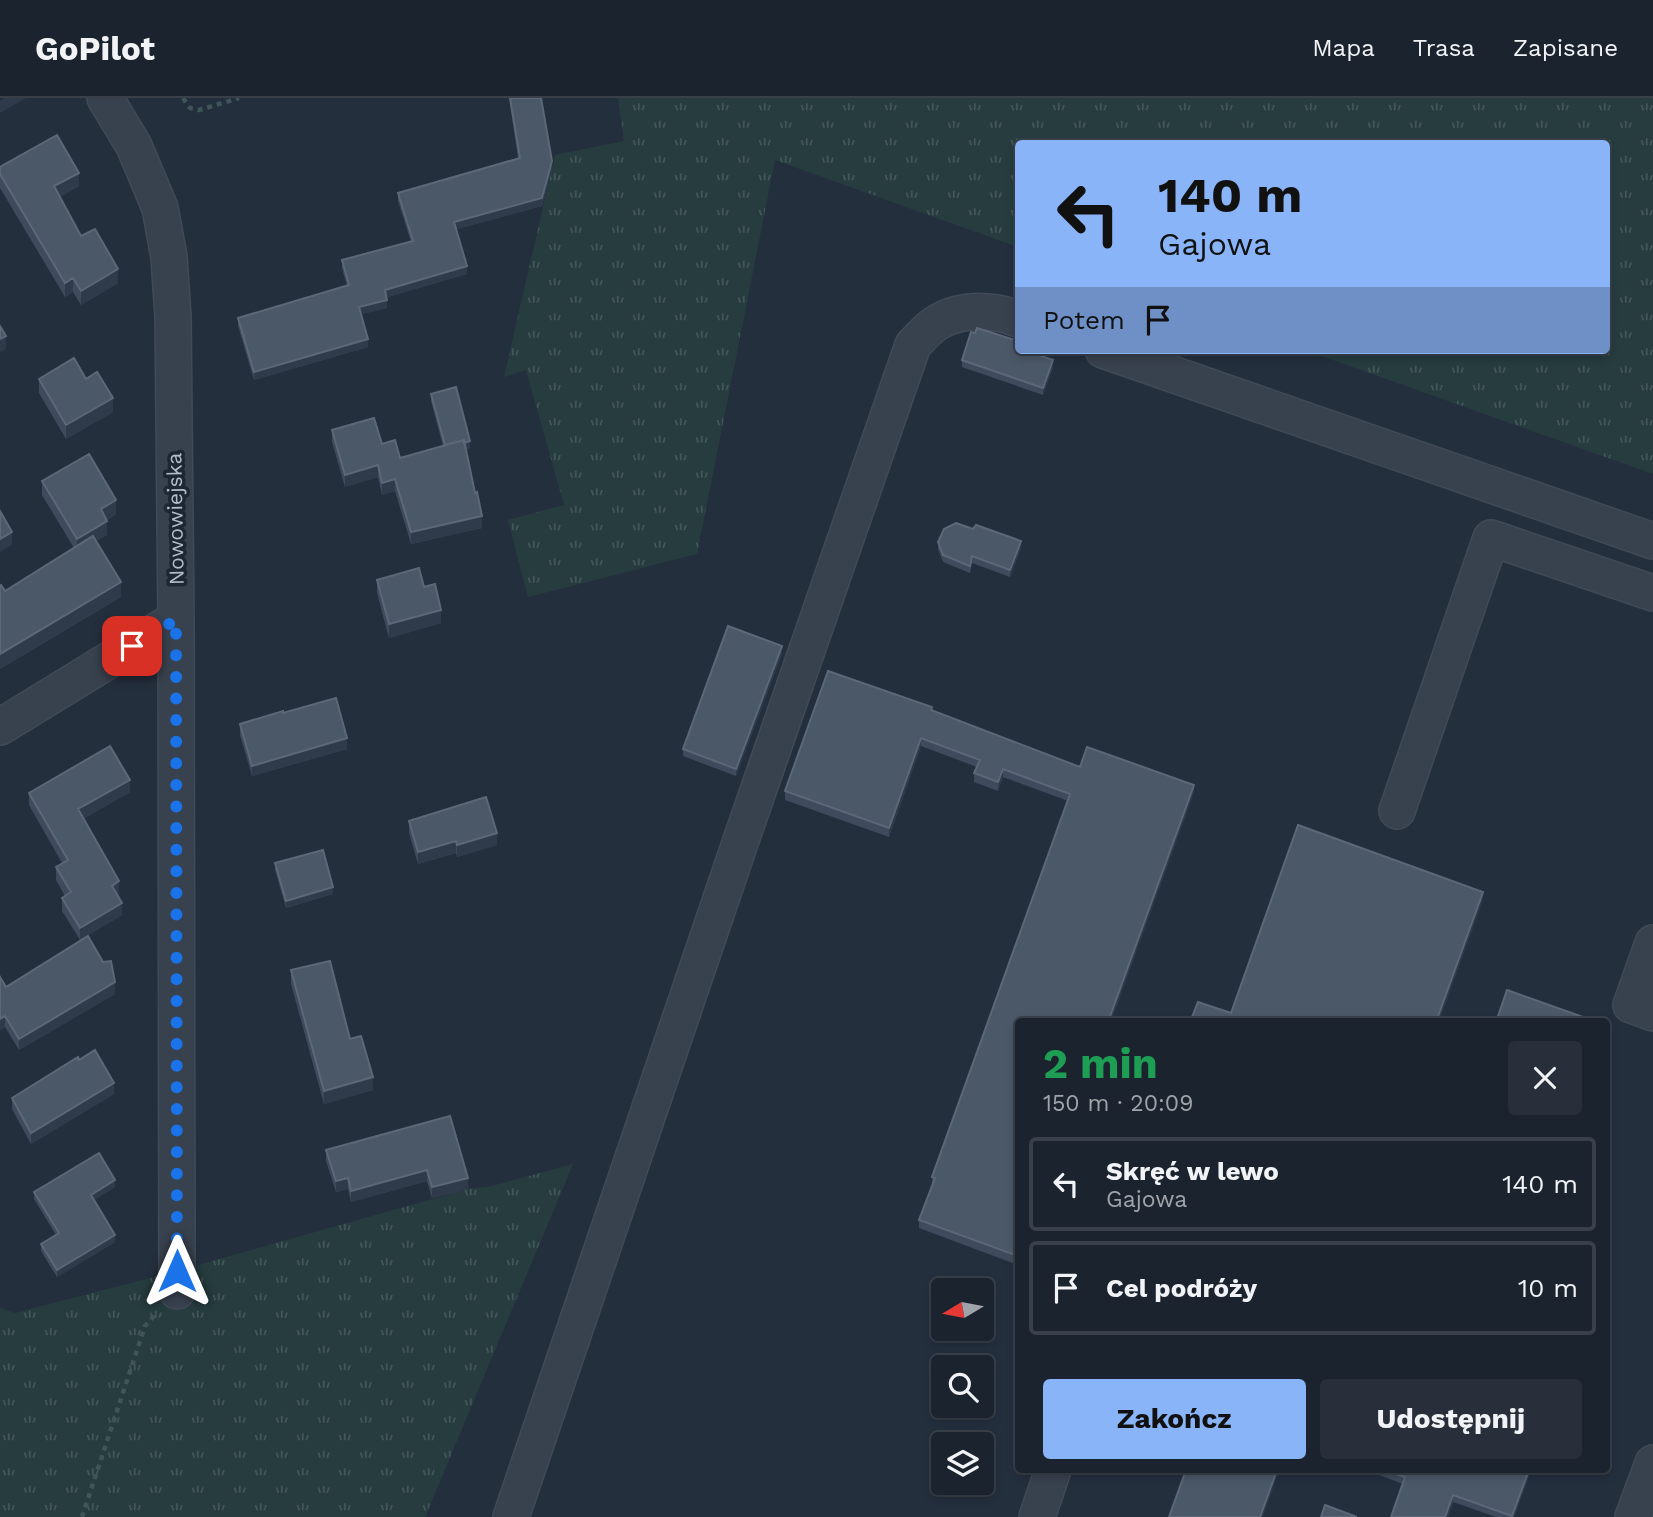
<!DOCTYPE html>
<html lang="pl">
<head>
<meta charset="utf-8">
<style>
	:root { --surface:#1b232e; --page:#282f3a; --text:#f1f3f6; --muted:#a0a4aa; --line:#39404a; --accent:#8ab4f8 }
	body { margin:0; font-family:"Work Sans",sans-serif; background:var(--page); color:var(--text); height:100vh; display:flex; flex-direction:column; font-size:26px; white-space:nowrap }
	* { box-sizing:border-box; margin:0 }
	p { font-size:23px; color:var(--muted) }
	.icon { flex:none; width:38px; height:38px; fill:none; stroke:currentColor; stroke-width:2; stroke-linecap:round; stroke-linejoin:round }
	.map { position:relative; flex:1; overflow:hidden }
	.details { position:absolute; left:1015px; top:920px; width:595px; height:455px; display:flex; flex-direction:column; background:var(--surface); border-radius:7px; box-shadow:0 4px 10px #0003,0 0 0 2px var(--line) }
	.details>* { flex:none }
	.hud { position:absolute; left:1015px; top:42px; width:595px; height:214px; border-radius:7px; box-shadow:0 4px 10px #0003,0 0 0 2px var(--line); background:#8ab4f8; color:#111; overflow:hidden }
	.needle { width:46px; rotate:260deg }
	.fabs { position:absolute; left:931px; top:1180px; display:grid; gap:14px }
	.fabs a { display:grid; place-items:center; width:63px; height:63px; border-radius:7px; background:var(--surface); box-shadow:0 4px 10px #0003,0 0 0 2px var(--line); font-size:35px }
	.pin { position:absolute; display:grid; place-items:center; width:60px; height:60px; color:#fff; margin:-30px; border-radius:14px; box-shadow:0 4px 10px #0006 }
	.me { position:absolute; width:77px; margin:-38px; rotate:0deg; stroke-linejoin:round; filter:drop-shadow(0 0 5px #0008) }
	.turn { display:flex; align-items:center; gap:24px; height:147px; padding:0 28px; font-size:32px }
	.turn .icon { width:91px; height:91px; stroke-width:2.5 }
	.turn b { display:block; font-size:49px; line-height:60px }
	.then { display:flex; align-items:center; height:66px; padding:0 28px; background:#0003; gap:14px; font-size:26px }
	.round { display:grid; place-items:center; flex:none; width:74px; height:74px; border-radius:7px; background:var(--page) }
	.headline { display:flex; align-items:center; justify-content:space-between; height:119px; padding:0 28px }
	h1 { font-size:42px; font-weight:700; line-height:52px; color:#1e9e55 }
	.primary-button { display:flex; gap:14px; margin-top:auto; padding:14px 28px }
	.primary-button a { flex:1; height:80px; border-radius:7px; background:var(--accent); color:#111; font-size:28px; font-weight:700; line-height:80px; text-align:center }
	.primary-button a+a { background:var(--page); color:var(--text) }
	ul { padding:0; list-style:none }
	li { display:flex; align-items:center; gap:21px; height:94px; margin:0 14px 10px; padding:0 14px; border:4px solid var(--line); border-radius:7px }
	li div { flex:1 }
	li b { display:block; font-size:26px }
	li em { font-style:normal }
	header { display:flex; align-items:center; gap:42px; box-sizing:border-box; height:98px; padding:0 35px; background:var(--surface); border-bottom:2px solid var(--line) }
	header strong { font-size:33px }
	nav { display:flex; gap:38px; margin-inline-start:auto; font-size:24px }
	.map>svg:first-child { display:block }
	.grass { fill:url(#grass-tufts) }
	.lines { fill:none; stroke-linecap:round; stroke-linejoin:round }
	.minor-casing { stroke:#414a57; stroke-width:38 }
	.path { stroke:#3f5557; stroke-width:4.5; stroke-dasharray:5 5; stroke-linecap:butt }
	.minor { stroke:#38414e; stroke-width:35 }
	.wall { fill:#3f4b5c }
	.shaded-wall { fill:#2f3b4b }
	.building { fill:#4b5868; stroke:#5c6777; stroke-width:2 }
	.route { stroke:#1a73e8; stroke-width:12; stroke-dasharray:0 21.6 }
	.labels { text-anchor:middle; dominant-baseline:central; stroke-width:7; stroke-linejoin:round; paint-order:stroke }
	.street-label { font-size:21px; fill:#b4bcc9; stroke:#1d2633 }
</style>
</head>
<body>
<header>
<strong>GoPilot</strong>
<nav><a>Mapa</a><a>Trasa</a><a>Zapisane</a></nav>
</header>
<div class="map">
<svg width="1653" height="1419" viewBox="0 0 1653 1419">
	<defs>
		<pattern id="grass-tufts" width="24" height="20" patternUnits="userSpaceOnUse" patternTransform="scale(1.75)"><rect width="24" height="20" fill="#263c3f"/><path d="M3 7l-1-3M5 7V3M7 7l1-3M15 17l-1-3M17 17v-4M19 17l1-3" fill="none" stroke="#435659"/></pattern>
	</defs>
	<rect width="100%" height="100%" fill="#242f3e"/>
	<path class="grass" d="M618,0H1653V376L1305,252H1606V46H1018V149L775,62L697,456L528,499L508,422L564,407L526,272L504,279L555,57L624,43Z
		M573,1066L425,1419H0V1210L15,1215L177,1173L468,1091L492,1088Z"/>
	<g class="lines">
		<g class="minor-casing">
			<path id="minor" d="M105,0L134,48L160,110L169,159L173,218L176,521L177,1193
				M1103,252L1653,443
				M0,629L176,521
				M1397,713L1491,440L1653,495
				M1653,845L1631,907L1653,915
				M511,1419L740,745L913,247C920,240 929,229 938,224C962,210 993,211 1018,221
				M1037,1419L1053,1372
				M1633,1419L1653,1365"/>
		</g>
		<path class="path" d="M183,0L190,10L199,12L239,0
			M82,1419L145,1228L155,1217"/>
		<use href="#minor" class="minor"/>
	</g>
	<path class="wall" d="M509,0H541L552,71L542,108L457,131L467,176L387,199V210L361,216L368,249L254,282L238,228V220L347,188L342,170V162L411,144L398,103V95L518,60Z
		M0,69L79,88L60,99L81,138L118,185L81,207L73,194L65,199L0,90Z
		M1032,252L1031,255L1053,269L1043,297L962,269V262Z
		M39,281H86L113,314L66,341L39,295Z
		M431,296L470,350L466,351L482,430L411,446L395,393L382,397L378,379L345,389L332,344V332L382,346L400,360L443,348L431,303Z
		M42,383L116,416L107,422V437L96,443L121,499L0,571V488L5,493L74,450L42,397Z
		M938,444L1021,450L1010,479L972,465L970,475L943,464L938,451Z
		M377,482L424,489L441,525L389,540L377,495Z
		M782,555L736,678L683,658V651Z
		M932,613L1080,669L1194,695L1018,924V1167L919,1130V1122L932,1087V1079L1068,703L1003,679L998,693L974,684V675L977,669L921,648L889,739L785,702V693Z
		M283,615L347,651L252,678L240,637V626Z
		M130,694L83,721L119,795L117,797L122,817L80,842L62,813V800L65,798L56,782V769L62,765L29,707V695Z
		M409,723L497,747L457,759L456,755L418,766L409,735Z
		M275,765L333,796L286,810L275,772Z
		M291,872L350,941L373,992L324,1006L291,886Z
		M0,879L6,889L115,896L19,952L5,929L0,932Z
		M79,962L114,996L31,1046L12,1011V1000Z
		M450,1018L468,1091L432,1100L427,1083L351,1104L348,1091L336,1094L326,1063V1052Z
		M115,1089L94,1102L115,1144L57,1179L41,1153V1146L56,1137L34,1101V1094Z
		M1366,1372H1531L1514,1419H1496L1453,1404L1448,1419H1391L1403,1386Z"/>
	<path class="shaded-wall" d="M5,0H26L0,15V3Z
		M552,63V71L542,108L454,132V124Z
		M79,75V88L54,102V88Z
		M467,168V176L385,200V192Z
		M118,171V185L81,207V193Z
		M73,180V194L65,199V185Z
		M387,202V210L359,217V209Z
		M6,238V251L0,254V241Z
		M368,241V249L254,282V274Z
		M1053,262V269L1043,297V290Z
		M113,300V314L66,341V327Z
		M470,343V350L445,357V350Z
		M378,367V379L345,389V377Z
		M395,381V393L382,397V385Z
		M116,402V416L101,425V411Z
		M482,418V430L411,446V434Z
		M107,423V437L77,455V441Z
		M12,434V447L0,454V441Z
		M1021,443V450L1010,479V472Z
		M121,484V499L0,571V556Z
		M441,512V525L389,540V526Z
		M782,548V555L736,678V671Z
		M347,640V651L252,678V668Z
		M921,640V648L889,739V730Z
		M1003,671V679L998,693V684Z
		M130,682V694L78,724V711Z
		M1194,687V695L1111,924H1108Z
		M497,735V747L457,759V747Z
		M456,743V755L418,766V754Z
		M119,783V795L112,800V788Z
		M333,789V796L286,810V803Z
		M1483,794V802L1439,924H1436Z
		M122,805V817L80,842V830Z
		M115,884V896L19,952V941Z
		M5,918V929L0,932V921Z
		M373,979V992L324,1006V993Z
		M114,985V996L31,1046V1035Z
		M427,1072V1083L351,1104V1093Z
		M348,1080V1091L336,1094V1083Z
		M468,1080V1091L432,1100V1089Z
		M115,1082V1089L91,1104V1097Z
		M115,1137V1144L57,1179V1172Z
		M1277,1372H1279L1263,1419H1260Z
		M1529,1372H1531L1514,1419H1512Z
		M1453,1397V1404L1448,1419H1445Z"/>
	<path class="building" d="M510,0H541L552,63L542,100L454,124L467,168L385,192L387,202L359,209L368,241L254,274L238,220L349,187L342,162L413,143L398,95L520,60Z
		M57,37L79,75L54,88L81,138L95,131L118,171L81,193L73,180L65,185L0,76V69Z
		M0,228L6,238L0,241Z
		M977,230L1018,243V252H1030L1029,254L1053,262L1043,290L962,262L971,234L975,235Z
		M74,260L86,281L97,274L113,300L66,327L39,281Z
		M456,289L470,343L464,345V342L445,347L431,296Z
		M374,320L382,346L395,342L400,360L464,342L475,395L477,394L482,418L411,434L395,381L382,385L378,367L345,377L332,332Z
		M89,356L116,402L101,411L107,423L77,441L42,383Z
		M0,413L12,434L0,441Z
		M956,425L973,431L976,427L1021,443L1010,472L972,458L970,468L943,457L938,444L944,431Z
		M93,438L121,484L0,556V488L1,487L5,493Z
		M419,470L424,489L435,486L441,512L389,526L377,482Z
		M728,528L782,548L736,671L683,651Z
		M828,573L932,609L931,612L1080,669L1087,649L1194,687L1108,924H1018V1158L919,1122L935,1080L932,1079L1070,696L1003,671L998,684L974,675L980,662L921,640L889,730L785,693Z
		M336,600L347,640L252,668L240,626L283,613V615Z
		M110,648L130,682L78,711L119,783L112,788L122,805L80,830L62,800L71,794L56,769L68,762L29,695Z
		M486,699L497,735L457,747L456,743L418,754L409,723Z
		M1298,727L1483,794L1436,924H1190L1198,904L1231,915Z
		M323,752L333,789L286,803L275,765Z
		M88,838L103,864L111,863L115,884L19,941L5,918L0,921V879L6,889Z
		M330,863L350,941L361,938L373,979L324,993L291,872Z
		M1507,892L1597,924H1496Z
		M95,952L114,985L31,1035L12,1000L78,959L79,962Z
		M450,1018L468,1080L432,1089L427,1072L351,1093L348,1080L336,1083L326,1052Z
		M99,1055L115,1082L91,1097L115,1137L57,1172L41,1146L59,1135L34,1094Z
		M1186,1372H1277L1260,1419H1169Z
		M1385,1372H1529L1512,1418L1453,1397L1445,1419H1391L1405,1379Z
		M1325,1407L1357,1419H1321Z"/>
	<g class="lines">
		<path class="route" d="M132,548L176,522L177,1173"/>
	</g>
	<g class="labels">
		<g class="street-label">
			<text transform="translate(175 421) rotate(-91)">Nowowiejska</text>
		</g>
	</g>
</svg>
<div class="fabs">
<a><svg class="needle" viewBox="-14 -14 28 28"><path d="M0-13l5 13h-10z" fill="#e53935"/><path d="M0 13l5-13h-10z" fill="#a0a4aa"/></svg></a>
<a><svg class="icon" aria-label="search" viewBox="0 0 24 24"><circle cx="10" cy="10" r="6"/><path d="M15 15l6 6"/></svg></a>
<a><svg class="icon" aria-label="layers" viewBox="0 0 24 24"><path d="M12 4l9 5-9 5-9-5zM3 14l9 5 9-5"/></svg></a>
</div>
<div class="pin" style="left:132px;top:548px;background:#d93025"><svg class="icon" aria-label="arrive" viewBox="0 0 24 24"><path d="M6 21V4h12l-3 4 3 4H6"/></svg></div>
<svg class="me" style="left:177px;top:1173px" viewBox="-20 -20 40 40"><path d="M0-17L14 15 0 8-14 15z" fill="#1a73e8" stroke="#fff" stroke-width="4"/></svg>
<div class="hud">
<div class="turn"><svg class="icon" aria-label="left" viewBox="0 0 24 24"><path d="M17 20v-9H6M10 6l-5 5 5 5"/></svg><div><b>140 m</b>Gajowa</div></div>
<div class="then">Potem<svg class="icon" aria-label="arrive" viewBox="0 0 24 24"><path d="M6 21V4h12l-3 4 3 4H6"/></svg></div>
</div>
<section class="details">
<div class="headline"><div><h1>2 min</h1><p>150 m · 20:09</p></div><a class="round"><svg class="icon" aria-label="close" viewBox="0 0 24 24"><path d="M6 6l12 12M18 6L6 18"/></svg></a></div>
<ul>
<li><svg class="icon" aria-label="left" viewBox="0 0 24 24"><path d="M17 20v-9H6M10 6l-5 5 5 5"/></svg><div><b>Skręć w lewo</b><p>Gajowa</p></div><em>140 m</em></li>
<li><svg class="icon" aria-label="arrive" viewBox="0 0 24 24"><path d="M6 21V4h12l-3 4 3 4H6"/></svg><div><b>Cel podróży</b></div><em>10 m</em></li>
</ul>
<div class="primary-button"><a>Zakończ</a><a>Udostępnij</a></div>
</section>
</div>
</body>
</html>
